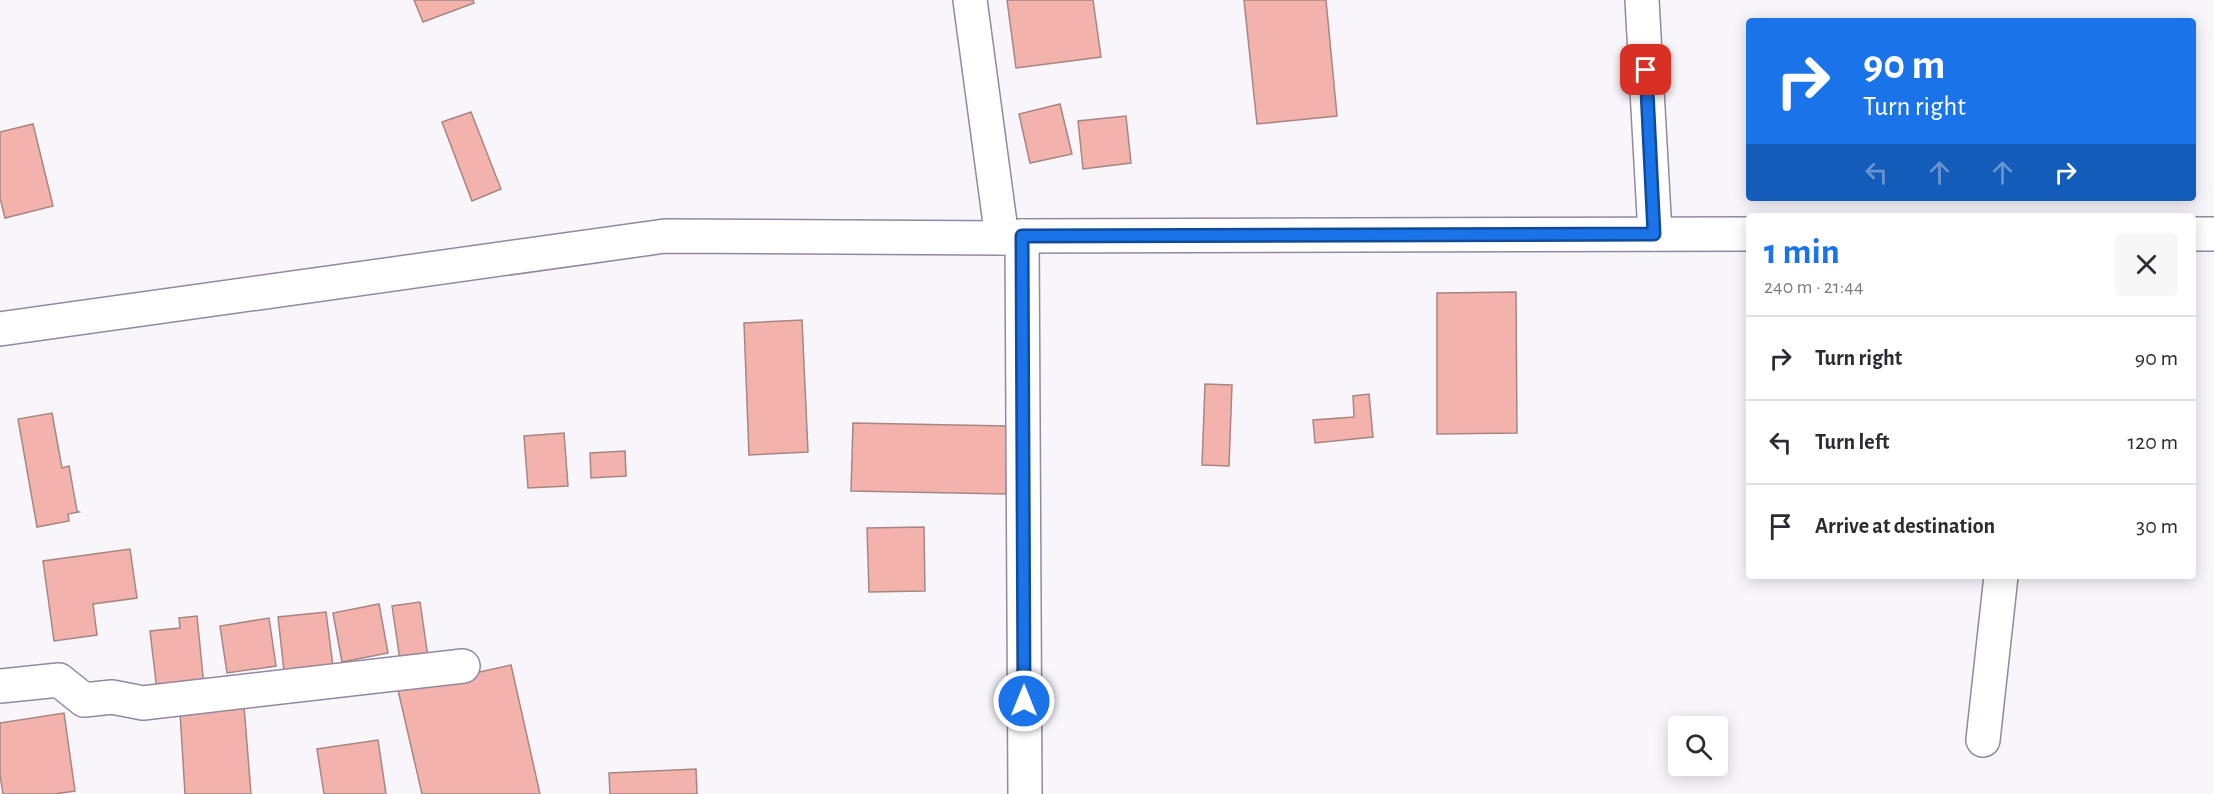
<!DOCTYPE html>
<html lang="en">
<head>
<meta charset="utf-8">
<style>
	:root { --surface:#fff; --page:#f7f7f7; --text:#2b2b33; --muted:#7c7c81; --line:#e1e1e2; --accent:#1a73e8 }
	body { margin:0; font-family:"Alegreya Sans",sans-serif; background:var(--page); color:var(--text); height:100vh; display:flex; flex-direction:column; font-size:22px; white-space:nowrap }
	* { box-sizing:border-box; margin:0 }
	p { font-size:20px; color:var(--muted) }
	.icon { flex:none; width:33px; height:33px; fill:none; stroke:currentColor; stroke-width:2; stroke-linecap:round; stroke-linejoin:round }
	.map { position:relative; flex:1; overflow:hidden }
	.panel { position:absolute; left:1746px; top:213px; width:450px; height:366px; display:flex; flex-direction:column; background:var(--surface); border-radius:6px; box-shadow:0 3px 15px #0003 }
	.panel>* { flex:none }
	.guide { position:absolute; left:1746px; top:18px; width:450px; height:183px; border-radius:6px; box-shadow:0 3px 15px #0003; background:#1a73e8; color:#fff; overflow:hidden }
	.tools { position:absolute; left:1668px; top:716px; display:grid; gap:12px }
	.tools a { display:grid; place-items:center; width:60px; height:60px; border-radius:6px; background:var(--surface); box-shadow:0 3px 15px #0003; font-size:30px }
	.pin { position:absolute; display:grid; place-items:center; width:51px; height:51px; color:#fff; margin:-26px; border-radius:12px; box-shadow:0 3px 9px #0006 }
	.me { position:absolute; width:66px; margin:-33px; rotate:0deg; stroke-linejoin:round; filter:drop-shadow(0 0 4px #0008) }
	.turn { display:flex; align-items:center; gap:21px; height:126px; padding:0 18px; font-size:27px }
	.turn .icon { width:78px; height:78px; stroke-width:2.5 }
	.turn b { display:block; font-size:42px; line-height:51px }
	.lanes { display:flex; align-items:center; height:57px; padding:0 18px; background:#0003; justify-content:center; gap:30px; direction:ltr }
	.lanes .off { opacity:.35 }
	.round { display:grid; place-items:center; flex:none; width:63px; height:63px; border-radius:6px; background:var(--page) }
	.head { display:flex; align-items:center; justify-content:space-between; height:102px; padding:0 18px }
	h1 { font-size:36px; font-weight:700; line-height:45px; color:var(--accent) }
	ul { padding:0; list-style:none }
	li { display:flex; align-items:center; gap:18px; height:84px; padding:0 18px; border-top:2px solid var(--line) }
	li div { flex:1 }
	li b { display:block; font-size:22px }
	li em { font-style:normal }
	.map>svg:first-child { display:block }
	.building { fill:#f3b2ab; stroke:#a78682; stroke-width:1.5 }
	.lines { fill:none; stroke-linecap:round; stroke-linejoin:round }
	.minor-casing { stroke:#9487a1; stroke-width:36 }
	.tertiary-casing { stroke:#9487a1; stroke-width:36 }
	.minor { stroke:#fff; stroke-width:33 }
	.tertiary { stroke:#fff; stroke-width:33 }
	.route-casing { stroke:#114b97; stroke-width:15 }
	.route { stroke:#1a73e8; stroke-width:10 }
</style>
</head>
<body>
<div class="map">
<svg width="2214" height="794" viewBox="0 0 2214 794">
	<rect width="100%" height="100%" fill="#f8f6fb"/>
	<path class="building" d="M414,0H473L474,3L423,22Z
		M1007,0H1093L1101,57L1016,68Z
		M1244,0H1326L1337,116L1257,124Z
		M1060,104L1072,154L1030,163L1019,114Z
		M471,112L501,189L472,201L442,122Z
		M1126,116L1131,163L1083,169L1078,121Z
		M33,124L53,206L5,218L0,198V132Z
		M1516,292L1517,433L1437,434V293Z
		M802,320L808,452L749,455L744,323Z
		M1205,384L1232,385L1229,466L1202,465Z
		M1369,394L1373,437L1315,443L1313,420L1354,417L1353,396Z
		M52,413L62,468L69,466L77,511L79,512L68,514L69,521L37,527L18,419Z
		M853,423L1007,426L1006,494L851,491Z
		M564,433L568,486L528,488L524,436Z
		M625,451L626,476L591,478L590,453Z
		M924,527L925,591L869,592L867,528Z
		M130,549L137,598L93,604L97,635L54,641L43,561Z
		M420,602L428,657L400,660L392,606Z
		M379,604L388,653L342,662L333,613Z
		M326,612L333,666L284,671L278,617Z
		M197,616L204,686L157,691L150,631L180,628L179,618Z
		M269,618L276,666L227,673L220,626Z
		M511,665L540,794H422L398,690Z
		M244,706L251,794H185L180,712Z
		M64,713L75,791L54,794H3L0,775V723Z
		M378,740L386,794H324L317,749Z
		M696,769L697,794H610L609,773Z"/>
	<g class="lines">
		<g class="minor-casing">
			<path id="minor" d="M970,0L1002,238
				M1642,0L1655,234
				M1022,236L1025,794
				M0,686L59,680L84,700L112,697L143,703L463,666
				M1983,740L2001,576"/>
		</g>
		<g class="tertiary-casing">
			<path id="tertiary" d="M2193,234H2214
				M0,329L665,236L1002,238L1022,236L1749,234"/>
		</g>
		<use href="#minor" class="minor"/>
		<use href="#tertiary" class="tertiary"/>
	</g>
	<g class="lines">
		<g class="route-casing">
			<path id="route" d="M1024,701L1022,236L1654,234L1646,70"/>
		</g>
		<use href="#route" class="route"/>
	</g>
</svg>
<div class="tools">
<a><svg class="icon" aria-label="search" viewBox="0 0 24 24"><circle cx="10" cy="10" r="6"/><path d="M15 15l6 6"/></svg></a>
</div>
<div class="pin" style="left:1646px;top:70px;background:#d93025"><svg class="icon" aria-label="arrive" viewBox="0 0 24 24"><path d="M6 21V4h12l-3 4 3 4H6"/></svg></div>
<svg class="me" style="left:1024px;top:701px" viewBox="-20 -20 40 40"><circle r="17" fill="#1a73e8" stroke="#fff" stroke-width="3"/><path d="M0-11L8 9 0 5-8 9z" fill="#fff"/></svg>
<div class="guide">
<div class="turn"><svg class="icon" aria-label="right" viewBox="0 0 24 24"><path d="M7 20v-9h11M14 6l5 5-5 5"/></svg><div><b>90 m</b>Turn right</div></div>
<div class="lanes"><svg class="icon off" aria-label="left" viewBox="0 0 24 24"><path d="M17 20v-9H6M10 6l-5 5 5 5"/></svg><svg class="icon off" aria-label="ahead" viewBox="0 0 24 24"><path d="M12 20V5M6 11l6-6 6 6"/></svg><svg class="icon off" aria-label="ahead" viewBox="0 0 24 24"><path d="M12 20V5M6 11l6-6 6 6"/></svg><svg class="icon" aria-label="right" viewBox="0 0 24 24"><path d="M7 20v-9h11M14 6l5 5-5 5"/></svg></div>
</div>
<section class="panel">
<div class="head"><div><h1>1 min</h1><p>240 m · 21:44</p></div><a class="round"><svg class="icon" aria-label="close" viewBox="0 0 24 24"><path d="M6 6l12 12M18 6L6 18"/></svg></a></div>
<ul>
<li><svg class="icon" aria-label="right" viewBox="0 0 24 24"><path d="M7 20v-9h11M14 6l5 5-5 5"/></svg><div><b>Turn right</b></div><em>90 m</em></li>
<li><svg class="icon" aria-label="left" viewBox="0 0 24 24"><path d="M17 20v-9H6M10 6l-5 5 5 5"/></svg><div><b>Turn left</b></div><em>120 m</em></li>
<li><svg class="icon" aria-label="arrive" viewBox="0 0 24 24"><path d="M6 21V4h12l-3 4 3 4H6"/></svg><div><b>Arrive at destination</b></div><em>30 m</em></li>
</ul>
</section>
</div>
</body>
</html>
